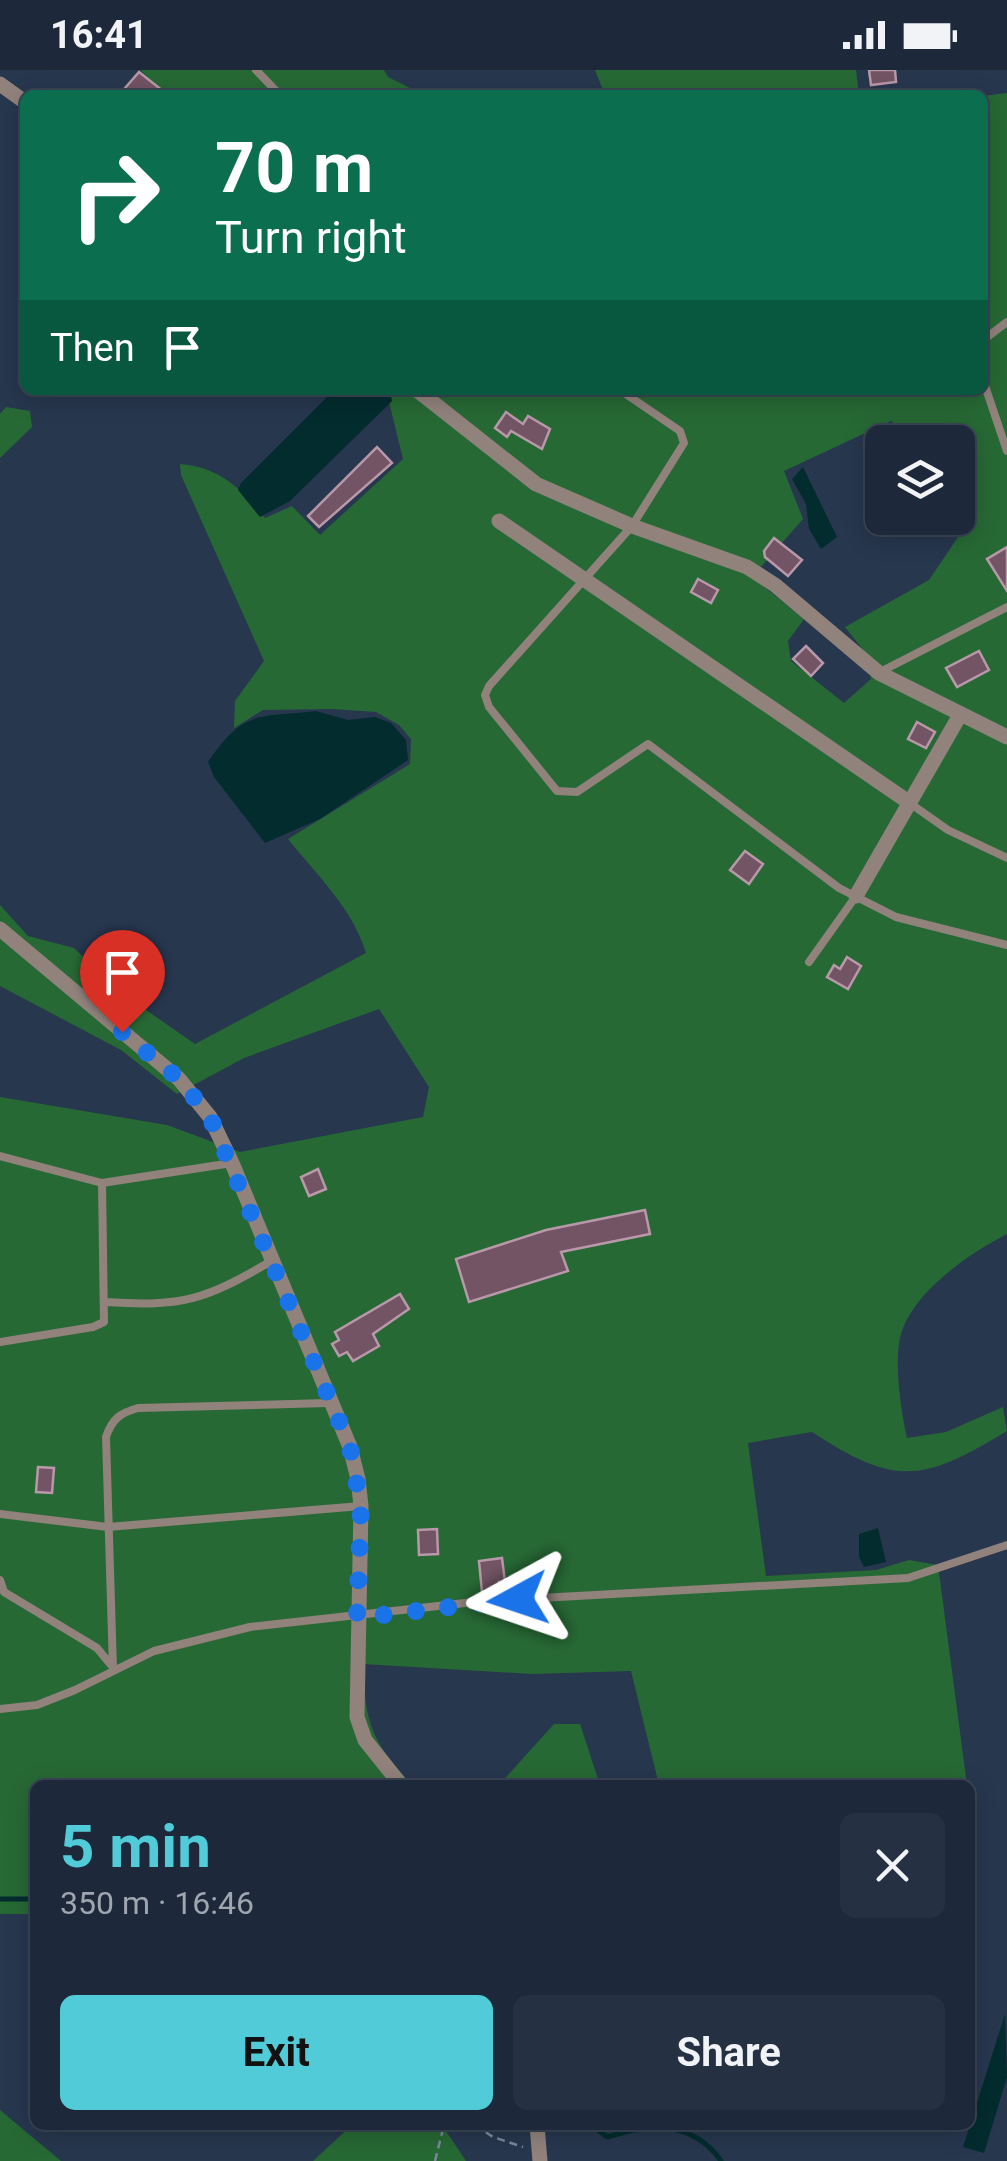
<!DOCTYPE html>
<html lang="en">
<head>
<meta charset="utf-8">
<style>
	:root { --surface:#1d293a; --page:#253142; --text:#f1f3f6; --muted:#a0a6af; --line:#3b4554; --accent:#52cbd8 }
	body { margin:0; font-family:Roboto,sans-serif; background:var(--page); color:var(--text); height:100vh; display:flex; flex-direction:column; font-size:38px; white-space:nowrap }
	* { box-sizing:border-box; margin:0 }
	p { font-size:32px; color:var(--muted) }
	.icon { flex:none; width:55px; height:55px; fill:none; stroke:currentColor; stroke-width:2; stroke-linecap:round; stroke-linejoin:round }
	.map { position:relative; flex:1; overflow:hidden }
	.sheet { position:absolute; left:30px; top:1710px; width:945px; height:350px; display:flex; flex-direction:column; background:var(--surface); border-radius:15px; box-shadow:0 5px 25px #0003,0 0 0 2px var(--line) }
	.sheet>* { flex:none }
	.hud { position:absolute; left:20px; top:20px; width:968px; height:305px; border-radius:15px; box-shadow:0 5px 25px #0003,0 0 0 2px var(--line); background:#0b6e4f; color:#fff; overflow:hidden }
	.buttons { position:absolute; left:865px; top:355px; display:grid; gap:20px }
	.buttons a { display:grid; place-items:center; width:110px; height:110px; border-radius:15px; background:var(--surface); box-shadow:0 5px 25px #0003,0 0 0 2px var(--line); font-size:50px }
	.pin { position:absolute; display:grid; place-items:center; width:85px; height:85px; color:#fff; margin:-102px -42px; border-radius:50% 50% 50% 0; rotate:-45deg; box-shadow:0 0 10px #0007 }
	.pin .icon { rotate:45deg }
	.me { position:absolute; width:110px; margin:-55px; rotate:265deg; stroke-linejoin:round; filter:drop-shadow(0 0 8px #0008) }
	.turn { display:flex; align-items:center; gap:35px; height:210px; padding:0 30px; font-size:45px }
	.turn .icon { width:130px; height:130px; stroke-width:2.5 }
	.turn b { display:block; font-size:70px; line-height:85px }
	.then { display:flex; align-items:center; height:95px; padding:0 30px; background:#0003; gap:20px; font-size:38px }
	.round { display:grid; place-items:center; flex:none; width:105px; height:105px; border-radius:15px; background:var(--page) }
	.headline { display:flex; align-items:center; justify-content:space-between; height:170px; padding:0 30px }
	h1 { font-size:60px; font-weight:700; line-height:75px; color:var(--accent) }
	.action { display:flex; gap:20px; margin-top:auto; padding:20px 30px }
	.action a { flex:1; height:115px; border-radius:15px; background:var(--accent); color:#111; font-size:40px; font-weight:700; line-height:115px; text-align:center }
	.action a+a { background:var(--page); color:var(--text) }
	.status { display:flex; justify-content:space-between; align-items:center; height:70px; padding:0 50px; background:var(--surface); direction:ltr }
	.status svg { height:28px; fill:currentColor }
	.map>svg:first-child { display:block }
	.green { fill:#276935; fill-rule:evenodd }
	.water { fill:#032c2f }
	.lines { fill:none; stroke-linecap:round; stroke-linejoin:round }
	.stream { stroke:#032c2f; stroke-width:5 }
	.building { fill:#725464; stroke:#b998a9; stroke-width:2.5 }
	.path { stroke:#7c899c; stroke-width:2.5; stroke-dasharray:8 5; stroke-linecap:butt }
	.lane { stroke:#91827c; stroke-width:8 }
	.street { stroke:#91827c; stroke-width:15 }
	.route { stroke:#1a73e8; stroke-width:18; stroke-dasharray:0 32.4 }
</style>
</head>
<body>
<div class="status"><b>16:41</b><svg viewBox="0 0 49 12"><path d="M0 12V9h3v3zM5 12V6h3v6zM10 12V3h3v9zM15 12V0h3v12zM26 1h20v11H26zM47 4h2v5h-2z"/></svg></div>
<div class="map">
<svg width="1007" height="2091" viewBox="0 0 1007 2091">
	<rect width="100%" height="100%" fill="#27374e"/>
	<path class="green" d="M140,0H384L388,7L424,25H159L157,16Z
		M595,0H856L859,25H605Z
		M1007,23V1164C970,1183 919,1218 903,1258C892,1285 901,1341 907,1368L946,1362L1003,1337L1007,1361C923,1412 896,1417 812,1362L748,1373L766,1506L876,1500L909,1490L938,1495L967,1715H659L631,1601L532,1604L363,1594C365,1654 371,1670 412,1715H35V1844H0V1027L167,1055L240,1082L423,1047L429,1017L379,939L244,988L177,1024L121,980L0,916V835L28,866L74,878L116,919L195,974L366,883C353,839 316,804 288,769L410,694L411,669L399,655L376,642L332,639L263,640L234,658L235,631L264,591L181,405L180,394C220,397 241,419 265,448L292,436L320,465L403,389L386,320H982L983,26ZM891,351L914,372H958V448H952L958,467L929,510L845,557L864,581L871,609L844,633L791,591L788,571L804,549L752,507L803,449L784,401Z
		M6,337L30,341L32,357L0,388V344Z
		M554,1654H580L600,1715H499Z
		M0,2040L61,2091H0Z
		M352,2055H442L466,2091H313Z"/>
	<path class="water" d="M334,320H390L392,331L290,431L260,447L238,420L241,413Z
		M803,397L837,467L821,479L809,459L806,434L792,409Z
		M316,641L348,650L375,647L391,653L406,670L408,690L320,749L265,773L214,707L208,692C244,638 260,648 316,641Z
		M878,1458L886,1492L864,1497L859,1487V1464Z
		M1005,1944L1007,2007L984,2083L963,2077Z"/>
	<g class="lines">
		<path class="stream" d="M0,1829H35
			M592,2055L607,2067C649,2054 693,2050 721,2091"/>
	</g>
	<path class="building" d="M869,0H895L896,12L871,15Z
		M139,2L168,25H119Z
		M506,342L523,354L528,346L550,359L542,379L511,361L507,367L495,358Z
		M377,377L392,393L319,457L308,446Z
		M774,468L802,490L788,506L765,487L764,481Z
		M1007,477V521L987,489Z
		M698,509L718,520L711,533L691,522Z
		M806,576L823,593L811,606L793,589Z
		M979,581L989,600L957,617L946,598Z
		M917,652L935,662L926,678L908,669Z
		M745,781L763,794L749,814L730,800Z
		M847,887L861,896L848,919L827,907L834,895L840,899Z
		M318,1099L326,1119L309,1126L301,1107Z
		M645,1140L650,1164L561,1182L568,1201L469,1232L456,1189L546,1160Z
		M400,1224L409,1239L373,1264L379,1276L353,1291L347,1282L339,1286L332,1274L339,1270L335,1262Z
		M38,1397L54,1398L52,1423L36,1422Z
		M437,1459L438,1484L419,1485L418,1460Z
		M502,1488L505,1512H499V1519L482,1522L479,1491Z"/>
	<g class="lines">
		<path class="path" d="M475,2055L493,2067L523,2077
			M435,2091L444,2055"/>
		<path class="lane" d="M256,0L280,25
			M982,271L1007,252
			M982,307L1007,381
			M620,320L680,361L684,373L632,456L489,616L485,625L489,637L557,721L577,722L648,674L839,818L896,847L1007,875
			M882,601L1007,537
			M911,734L948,760L1007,788
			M809,892L856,826
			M0,1086L102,1113L232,1093
			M105,1232C184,1237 205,1230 273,1190
			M0,1272L93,1257L104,1252L102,1113
			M0,1444L108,1457L361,1436
			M0,1510L4,1522L97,1578L111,1595
			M113,1599L106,1367C112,1349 120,1343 138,1338L329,1333
			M0,1639L37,1635L75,1620L154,1581L250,1557L483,1531L908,1508L1007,1475"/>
		<path class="street" d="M0,14L25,32
			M417,320L536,414L632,456L747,497L775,515L879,603L1007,667
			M499,451L910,733
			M856,826L960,645
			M0,859L179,1009L210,1047L232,1093L350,1377L358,1409L361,1436L357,1647L365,1670L401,1715
			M537,2055L540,2091"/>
	</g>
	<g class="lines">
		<path class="route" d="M122,962L179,1009L210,1047L350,1377L361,1436L357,1548L518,1529"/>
	</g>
</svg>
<div class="buttons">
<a><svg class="icon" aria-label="layers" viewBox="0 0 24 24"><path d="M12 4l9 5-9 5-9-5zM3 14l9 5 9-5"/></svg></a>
</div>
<div class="pin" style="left:122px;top:962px;background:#d93025"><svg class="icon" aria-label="arrive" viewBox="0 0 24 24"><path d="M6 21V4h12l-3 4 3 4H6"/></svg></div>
<svg class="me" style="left:518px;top:1529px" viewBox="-20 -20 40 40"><path d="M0-17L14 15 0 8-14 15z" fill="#1a73e8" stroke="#fff" stroke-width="4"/></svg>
<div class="hud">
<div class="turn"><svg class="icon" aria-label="right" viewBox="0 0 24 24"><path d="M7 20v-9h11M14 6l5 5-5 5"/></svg><div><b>70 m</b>Turn right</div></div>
<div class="then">Then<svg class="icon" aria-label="arrive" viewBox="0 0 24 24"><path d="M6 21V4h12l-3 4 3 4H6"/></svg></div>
</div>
<section class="sheet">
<div class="headline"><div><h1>5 min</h1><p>350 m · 16:46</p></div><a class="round"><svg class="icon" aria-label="close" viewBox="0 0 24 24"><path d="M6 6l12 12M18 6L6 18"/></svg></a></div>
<div class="action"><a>Exit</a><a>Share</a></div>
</section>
</div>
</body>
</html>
